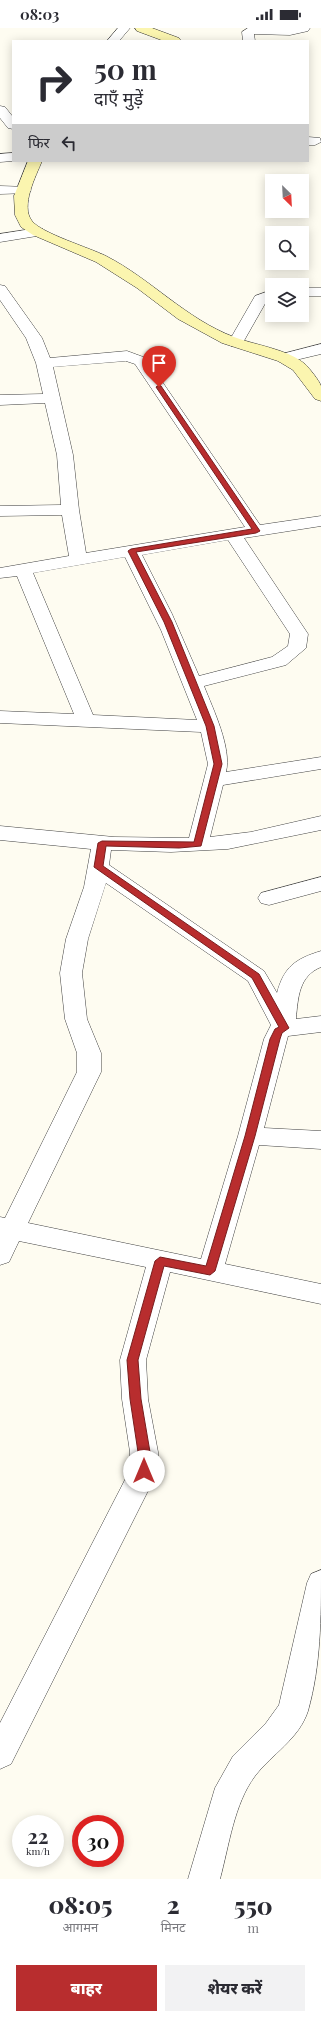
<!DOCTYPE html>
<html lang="hi">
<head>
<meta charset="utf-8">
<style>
	:root { --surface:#fff; --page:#f2f2f3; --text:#2b2b33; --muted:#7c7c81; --accent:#b82d2e }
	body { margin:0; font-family:"Playfair Display","Noto Sans Devanagari",serif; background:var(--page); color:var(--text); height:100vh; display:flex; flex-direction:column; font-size:15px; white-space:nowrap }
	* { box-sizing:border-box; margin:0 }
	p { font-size:13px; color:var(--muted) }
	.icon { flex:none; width:22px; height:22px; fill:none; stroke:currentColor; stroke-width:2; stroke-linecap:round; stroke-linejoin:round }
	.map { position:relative; height:1851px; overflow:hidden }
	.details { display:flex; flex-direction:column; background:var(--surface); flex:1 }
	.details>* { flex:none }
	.hud { position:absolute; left:12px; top:12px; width:297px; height:122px; border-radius:0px; box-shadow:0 2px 10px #0003; background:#fff; color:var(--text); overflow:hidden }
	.needle { width:26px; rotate:156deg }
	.buttons { position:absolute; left:265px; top:146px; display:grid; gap:8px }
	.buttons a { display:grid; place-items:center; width:44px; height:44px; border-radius:0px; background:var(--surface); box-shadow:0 2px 10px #0003; font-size:20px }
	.speed { position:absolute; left:12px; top:1787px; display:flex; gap:8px; font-size:20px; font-weight:700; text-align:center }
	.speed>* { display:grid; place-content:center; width:52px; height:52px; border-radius:50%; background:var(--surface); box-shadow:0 2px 10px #0003; line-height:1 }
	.speed small { font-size:10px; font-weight:400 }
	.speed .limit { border:6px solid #d22; background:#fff; color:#111 }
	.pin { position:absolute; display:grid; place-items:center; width:34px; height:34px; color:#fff; margin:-41px -17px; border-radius:50% 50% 50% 0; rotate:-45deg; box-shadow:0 0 4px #0007 }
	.pin .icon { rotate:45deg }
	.me { position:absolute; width:44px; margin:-22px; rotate:0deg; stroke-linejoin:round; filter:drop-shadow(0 0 3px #0008) }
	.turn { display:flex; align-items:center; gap:14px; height:84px; padding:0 16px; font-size:18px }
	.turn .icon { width:52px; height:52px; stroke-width:2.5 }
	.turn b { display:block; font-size:28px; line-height:34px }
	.then { display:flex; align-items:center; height:38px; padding:0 16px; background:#0003; gap:8px; font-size:15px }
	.eta { display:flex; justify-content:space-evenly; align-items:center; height:68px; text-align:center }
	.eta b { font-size:24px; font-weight:800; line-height:28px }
	.primary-button { display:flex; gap:8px; margin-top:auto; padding:8px 16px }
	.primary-button a { flex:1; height:46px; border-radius:0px; background:var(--accent); color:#fff; font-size:16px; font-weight:800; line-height:46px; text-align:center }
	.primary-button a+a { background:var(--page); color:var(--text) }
	.status { display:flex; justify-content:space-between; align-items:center; height:28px; padding:0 20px; background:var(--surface); direction:ltr }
	.status svg { height:11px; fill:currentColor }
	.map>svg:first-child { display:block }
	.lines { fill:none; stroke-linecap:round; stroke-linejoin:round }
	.street-casing { stroke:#414141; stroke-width:1 }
	.secondary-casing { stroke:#303030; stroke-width:1 }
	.street { fill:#fff; fill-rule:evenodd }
	.secondary { fill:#fbf5af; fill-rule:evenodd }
	.route { fill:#b82d2e; stroke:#781d1e }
</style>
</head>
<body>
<div class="status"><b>08:03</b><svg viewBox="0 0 49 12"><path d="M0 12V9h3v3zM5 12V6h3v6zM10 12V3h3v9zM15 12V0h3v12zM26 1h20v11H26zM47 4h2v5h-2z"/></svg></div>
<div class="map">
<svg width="321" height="1851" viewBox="0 0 321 1851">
	<rect width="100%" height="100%" fill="#fefcf1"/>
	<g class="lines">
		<g class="street-casing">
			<path id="street" d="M118,0H130L119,13H107Z
				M248,0H310L308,3L290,7L254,6L255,13H243L242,4Z
				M0,78L5,79L13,89V101L8,100L0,90Z
				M308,109L320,110L321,114L315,117H308Z
				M13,125V133L0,134V126Z
				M0,158L29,159L31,162L29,165L0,166Z
				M38,200L43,201L45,204L43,207L0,214V206Z
				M0,257L5,258L42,310L50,330L127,323L146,330L260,497L321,488V498L244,510L308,606L306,620L286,637L204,658C213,681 232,720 226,744L321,729V741L223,757L210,809L251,804L321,788V802L228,821L171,824L111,822L109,837L264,943L277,965C284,939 295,931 321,923V939C299,948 298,969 296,991L321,988V1004L288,1008L264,1100L321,1103V1121L259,1117L225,1236L321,1256V1276L170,1244L146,1332L148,1371L158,1424V1443L11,1736L0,1741V1695L130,1442V1424L122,1371L120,1332L146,1239L19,1213L9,1234L0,1237V1189L5,1190L77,1044V1025L65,991L60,945L66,911L84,859L91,821L0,812V798L114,809L189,810L208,736L201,704L0,695V683L74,686L17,548L0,550V540L69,528L62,487L0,488V478L61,477L57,427L45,375L0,377V367L43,366L36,335L26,310L0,272ZM126,333L135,336L245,499L86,525L79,482L73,427L53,339ZM228,512L290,606L288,618L272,629L199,648L172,586L142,527ZM125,529L161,602L197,692L93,687L33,545ZM106,855L248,953L271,997L264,1011L238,1108L201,1231L28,1195L101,1044V1025L87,991L82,945L88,911Z
				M302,260H321V268H302Z
				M272,262V271L266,274L241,318H231L228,315L255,268Z
				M321,316V326L283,335L278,333L275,330L278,327Z
				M321,849V863L269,877L261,875L258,870L261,865Z
				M321,1542C321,1590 321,1637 308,1683C299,1711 272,1726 255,1748C234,1776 229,1818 220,1851H188L215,1760L233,1728L266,1695L279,1677L307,1555L311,1546Z"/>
		</g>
		<g class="secondary-casing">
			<path id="secondary" d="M135,0H152L179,10L181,13H164L137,3Z
				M28,133H42C36,148 20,178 32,193C41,205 90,220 106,228C151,251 186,291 234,309C254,317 288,321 305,336C309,340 319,352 321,358C321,362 321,368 321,373L315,371L293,342L278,333L222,315L178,291L137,260L96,234L33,207L21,199L15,187L14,168Z"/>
		</g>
		<use href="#street" class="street"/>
		<use href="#secondary" class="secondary"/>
	</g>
	<path class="route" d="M159,357L161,358L260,503L256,505L136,524L172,594L214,698L222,736L201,818L179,820L106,818L103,838L259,946L289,1000L282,1005L280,1011L255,1108L215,1243L210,1247L164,1238L138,1332L141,1371L150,1424L148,1446L144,1448L140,1446L138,1443V1424L130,1371L127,1332L155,1233L160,1229L206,1238L245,1108L270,1011L275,1001L279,999L252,950L94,839L98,815L102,813L194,814L214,736L206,698L164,594L128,523L131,521L252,501L156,359Z"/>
</svg>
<div class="buttons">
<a><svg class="needle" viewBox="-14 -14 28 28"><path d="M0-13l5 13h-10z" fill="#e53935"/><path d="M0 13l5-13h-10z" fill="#7c7c81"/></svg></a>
<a><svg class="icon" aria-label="search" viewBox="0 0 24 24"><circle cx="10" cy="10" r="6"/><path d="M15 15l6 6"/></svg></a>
<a><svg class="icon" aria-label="layers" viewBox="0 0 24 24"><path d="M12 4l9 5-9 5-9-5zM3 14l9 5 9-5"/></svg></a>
</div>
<div class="speed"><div>22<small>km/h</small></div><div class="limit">30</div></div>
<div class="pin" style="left:159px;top:359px;background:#d93025"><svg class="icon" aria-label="arrive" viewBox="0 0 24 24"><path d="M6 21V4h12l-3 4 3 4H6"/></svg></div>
<svg class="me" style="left:144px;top:1443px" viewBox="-20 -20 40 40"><circle r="19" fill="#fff"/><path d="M0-13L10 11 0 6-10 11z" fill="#b82d2e"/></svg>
<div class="hud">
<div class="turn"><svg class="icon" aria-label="right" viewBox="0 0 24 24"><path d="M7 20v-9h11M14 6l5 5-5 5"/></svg><div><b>50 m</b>दाएँ मुड़ें</div></div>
<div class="then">फिर<svg class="icon" aria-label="left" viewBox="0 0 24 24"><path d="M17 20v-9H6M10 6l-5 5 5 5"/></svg></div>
</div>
</div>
<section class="details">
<div class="eta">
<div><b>08:05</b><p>आगमन</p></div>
<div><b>2</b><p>मिनट</p></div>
<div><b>550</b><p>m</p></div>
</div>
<div class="primary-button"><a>बाहर</a><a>शेयर करें</a></div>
</section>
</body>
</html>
